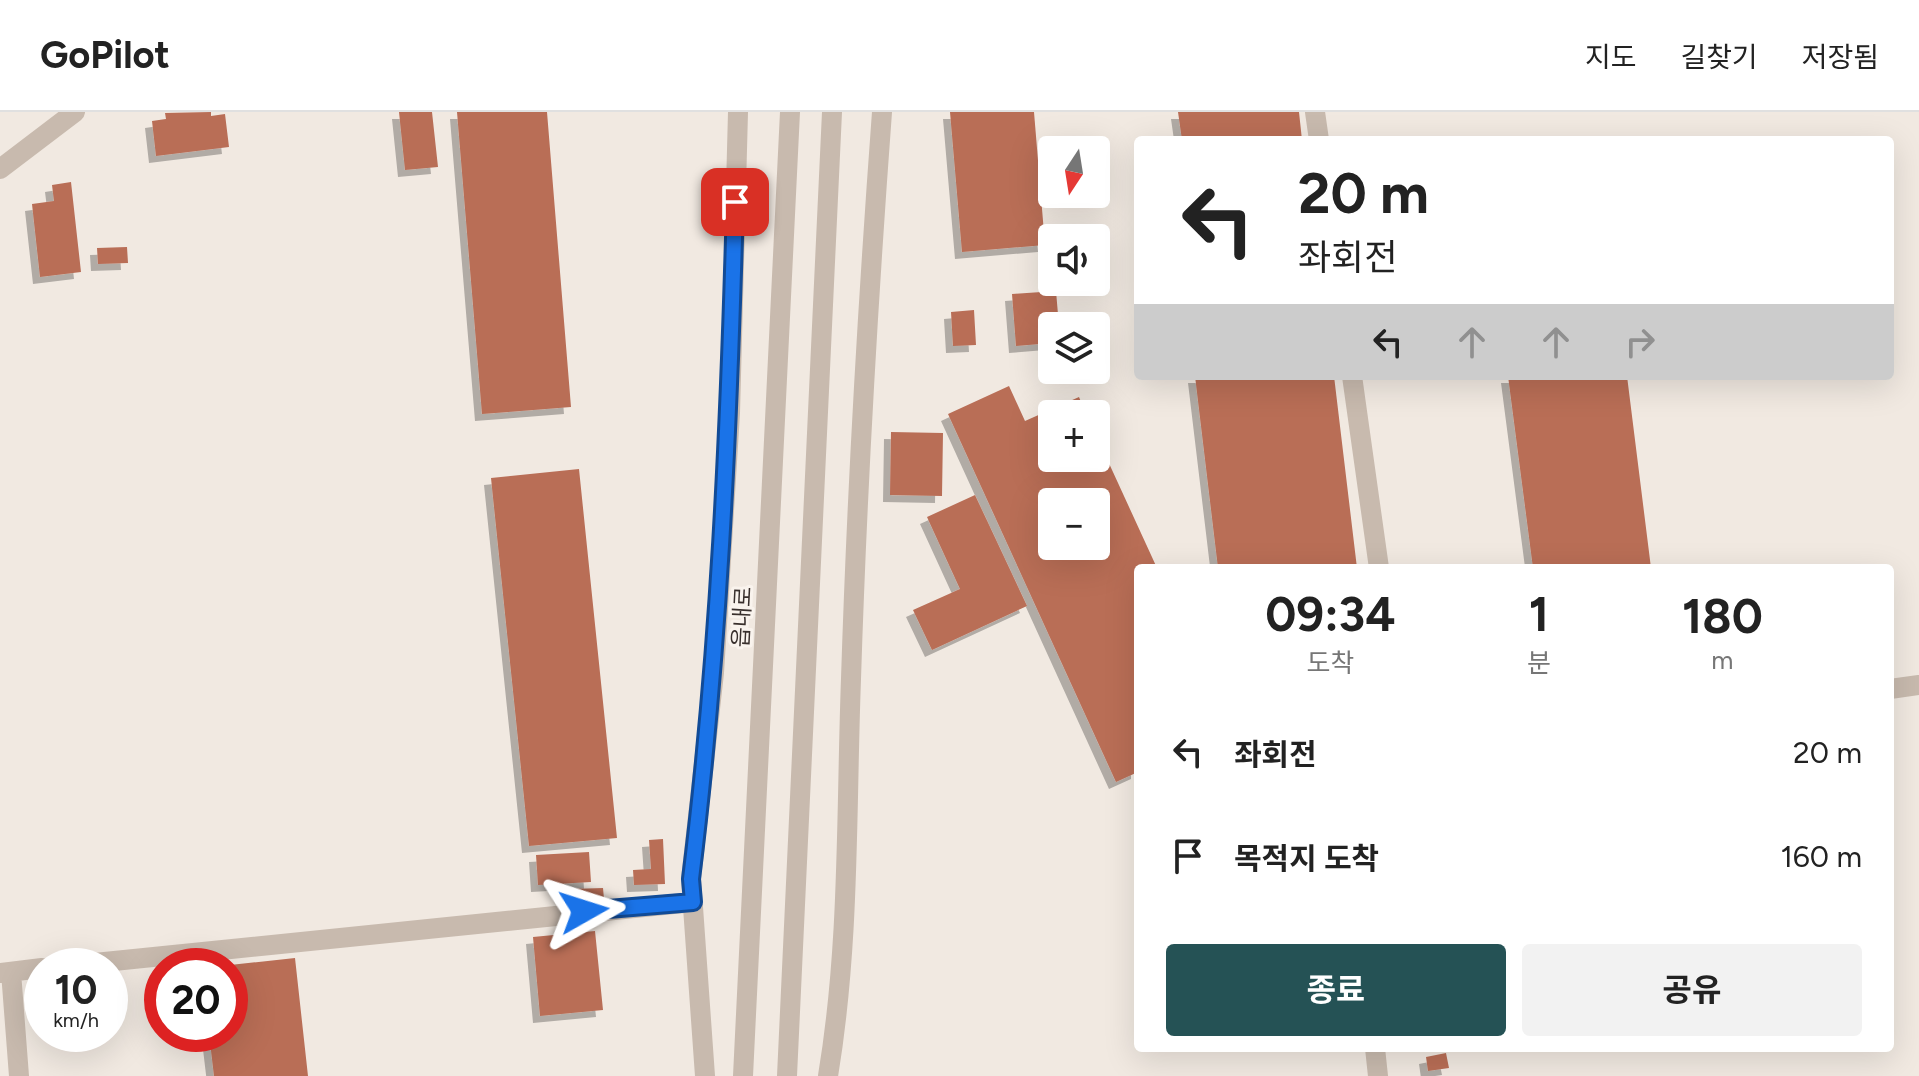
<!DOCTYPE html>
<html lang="ko">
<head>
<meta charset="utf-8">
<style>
	:root { --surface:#fff; --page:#f2f2f2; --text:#222; --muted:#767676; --line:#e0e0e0; --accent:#255255 }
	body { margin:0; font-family:Figtree,"Noto Sans KR",sans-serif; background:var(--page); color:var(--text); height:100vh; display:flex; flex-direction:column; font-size:30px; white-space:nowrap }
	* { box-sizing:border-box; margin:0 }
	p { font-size:26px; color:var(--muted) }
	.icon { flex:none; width:44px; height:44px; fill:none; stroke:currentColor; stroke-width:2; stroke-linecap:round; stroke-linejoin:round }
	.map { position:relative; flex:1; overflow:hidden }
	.sheet { position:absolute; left:1134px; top:452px; width:760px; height:488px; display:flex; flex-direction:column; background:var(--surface); border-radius:8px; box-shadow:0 8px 32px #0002 }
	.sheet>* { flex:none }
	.top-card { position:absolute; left:1134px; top:24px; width:760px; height:244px; border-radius:8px; box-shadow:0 8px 32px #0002; background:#fff; color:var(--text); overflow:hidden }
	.needle { width:52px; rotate:192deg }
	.tools { position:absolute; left:1038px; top:24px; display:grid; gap:16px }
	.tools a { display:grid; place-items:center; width:72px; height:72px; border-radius:8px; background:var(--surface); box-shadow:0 8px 32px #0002; font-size:40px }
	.speed { position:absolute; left:24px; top:836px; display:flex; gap:16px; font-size:40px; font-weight:700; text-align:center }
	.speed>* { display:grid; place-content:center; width:104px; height:104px; border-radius:50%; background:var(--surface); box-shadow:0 8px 32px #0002; line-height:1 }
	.speed small { font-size:20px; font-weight:400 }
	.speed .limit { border:12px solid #d22; background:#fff; color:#111 }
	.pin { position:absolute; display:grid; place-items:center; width:68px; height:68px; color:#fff; margin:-34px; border-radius:16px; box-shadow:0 4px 12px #0006 }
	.me { position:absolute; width:88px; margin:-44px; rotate:84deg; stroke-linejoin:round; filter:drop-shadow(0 0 6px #0008) }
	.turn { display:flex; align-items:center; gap:28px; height:168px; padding:0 32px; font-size:36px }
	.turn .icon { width:104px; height:104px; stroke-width:2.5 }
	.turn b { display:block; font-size:56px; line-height:68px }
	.lanes { display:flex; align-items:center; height:76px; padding:0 32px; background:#0003; justify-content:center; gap:40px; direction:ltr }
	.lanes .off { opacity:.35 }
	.eta { display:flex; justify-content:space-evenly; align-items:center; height:136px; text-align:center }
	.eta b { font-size:48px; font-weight:700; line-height:56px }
	.primary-button { display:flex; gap:16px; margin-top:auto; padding:16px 32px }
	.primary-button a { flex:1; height:92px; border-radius:8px; background:var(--accent); color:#fff; font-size:32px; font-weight:700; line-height:92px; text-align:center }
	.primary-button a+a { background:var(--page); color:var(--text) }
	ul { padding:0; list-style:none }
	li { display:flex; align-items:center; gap:24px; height:104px; padding:0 32px }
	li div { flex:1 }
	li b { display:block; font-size:30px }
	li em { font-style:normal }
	header { display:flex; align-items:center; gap:48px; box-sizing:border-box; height:112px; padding:0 40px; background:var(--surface); border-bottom:2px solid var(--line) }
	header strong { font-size:38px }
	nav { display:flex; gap:44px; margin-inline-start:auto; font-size:28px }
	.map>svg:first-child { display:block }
	.building { fill:#b96e57; fill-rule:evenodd; filter:url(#shadow) }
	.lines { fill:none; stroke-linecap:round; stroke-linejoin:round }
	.minor { stroke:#c8baae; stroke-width:20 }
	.route-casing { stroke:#114b97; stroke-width:20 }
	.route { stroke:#1a73e8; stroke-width:14 }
	.labels { text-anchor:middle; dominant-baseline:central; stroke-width:6; stroke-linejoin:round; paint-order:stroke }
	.street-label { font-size:22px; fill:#382f2c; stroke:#f9f3ed }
</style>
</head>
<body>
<header>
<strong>GoPilot</strong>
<nav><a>지도</a><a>길찾기</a><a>저장됨</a></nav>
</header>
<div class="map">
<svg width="1919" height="964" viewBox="0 0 1919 964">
	<defs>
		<filter id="shadow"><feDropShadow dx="-7" dy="7" stdDeviation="0" flood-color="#0004"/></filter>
	</defs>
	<rect width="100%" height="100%" fill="#f1e9e1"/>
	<path class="building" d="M211,0V4L225,2L229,35L156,44L152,9L166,7L165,1Z
		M399,0H432L438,55L405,58Z
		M457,0H547L571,295L482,302Z
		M950,0H1034L1045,133L962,140Z
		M1178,0H1299L1302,28H1182Z
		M71,70L81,160L40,165L32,92L54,89L52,73Z
		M127,135L128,151L98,152L97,136Z
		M1056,179L1059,214H1052V231L1016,234L1012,182Z
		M974,198L976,233L953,234L951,200Z
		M1195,264H1334L1357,456H1218Z
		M1508,264H1627L1651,456H1533Z
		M1009,274L1025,309L1079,285L1086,302H1052V346H1096V323L1157,456H1138V660L1116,670L948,302ZM1052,390H1096V434H1052Z
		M891,320L943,321L942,384L890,383Z
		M579,357L617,726L529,734L491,366Z
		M975,383L1027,494L932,538L913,498L960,477L927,405Z
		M663,727L665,772L634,773L633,758L651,757L649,728Z
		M589,740L591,770L538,773L536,743Z
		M603,776L604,787L572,789L571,777Z
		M595,819L603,898L540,904L533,825Z
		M295,846L308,964H214L209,922H230V853Z
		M1446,941L1449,956L1428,959L1426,945Z"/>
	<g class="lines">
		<path class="minor" d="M1315,0L1319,28
			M0,57L75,0
			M1352,264L1379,456
			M1890,577L1919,573
			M65,854L693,790
			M11,860L19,964
			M0,861L42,856
			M1375,936L1378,964
			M705,964L691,767L714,561L730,301L738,0
			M743,964L790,0
			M787,964L832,0
			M828,964C850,832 846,700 851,567C857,377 868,189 882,0"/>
	</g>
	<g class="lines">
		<g class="route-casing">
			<path id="route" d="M584,799L693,790L691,767C719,542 729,317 735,90"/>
		</g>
		<use href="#route" class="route"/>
	</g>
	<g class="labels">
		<g class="street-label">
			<text transform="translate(742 505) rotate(-87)">읍내로</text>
		</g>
	</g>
</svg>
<div class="tools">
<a><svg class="needle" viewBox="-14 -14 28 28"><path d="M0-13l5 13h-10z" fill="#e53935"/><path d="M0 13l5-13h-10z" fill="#767676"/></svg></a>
<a><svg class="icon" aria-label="sound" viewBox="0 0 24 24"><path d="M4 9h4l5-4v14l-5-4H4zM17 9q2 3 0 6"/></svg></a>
<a><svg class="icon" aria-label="layers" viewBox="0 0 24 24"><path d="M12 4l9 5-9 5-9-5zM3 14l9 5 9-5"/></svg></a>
<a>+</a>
<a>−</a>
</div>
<div class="speed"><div>10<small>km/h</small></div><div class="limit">20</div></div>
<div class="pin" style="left:735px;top:90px;background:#d93025"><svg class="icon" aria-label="arrive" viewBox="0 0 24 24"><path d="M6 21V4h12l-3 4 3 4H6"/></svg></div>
<svg class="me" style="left:584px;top:799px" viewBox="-20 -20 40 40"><path d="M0-17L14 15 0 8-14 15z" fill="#1a73e8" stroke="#fff" stroke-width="4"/></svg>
<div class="top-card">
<div class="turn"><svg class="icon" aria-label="left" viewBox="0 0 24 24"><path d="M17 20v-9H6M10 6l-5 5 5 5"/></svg><div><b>20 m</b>좌회전</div></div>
<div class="lanes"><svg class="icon" aria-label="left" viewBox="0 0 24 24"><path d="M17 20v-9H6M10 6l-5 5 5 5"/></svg><svg class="icon off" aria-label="ahead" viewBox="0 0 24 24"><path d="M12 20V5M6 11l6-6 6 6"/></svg><svg class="icon off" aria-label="ahead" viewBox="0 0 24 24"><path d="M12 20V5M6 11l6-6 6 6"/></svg><svg class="icon off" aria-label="right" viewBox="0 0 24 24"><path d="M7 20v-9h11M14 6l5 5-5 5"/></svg></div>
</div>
<section class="sheet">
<div class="eta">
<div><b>09:34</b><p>도착</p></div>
<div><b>1</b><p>분</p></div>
<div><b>180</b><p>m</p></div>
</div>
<ul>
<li><svg class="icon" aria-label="left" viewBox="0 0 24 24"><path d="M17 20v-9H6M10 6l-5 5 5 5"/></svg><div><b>좌회전</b></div><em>20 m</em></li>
<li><svg class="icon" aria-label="arrive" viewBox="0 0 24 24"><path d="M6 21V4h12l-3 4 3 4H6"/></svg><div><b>목적지 도착</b></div><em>160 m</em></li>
</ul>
<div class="primary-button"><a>종료</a><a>공유</a></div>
</section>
</div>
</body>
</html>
